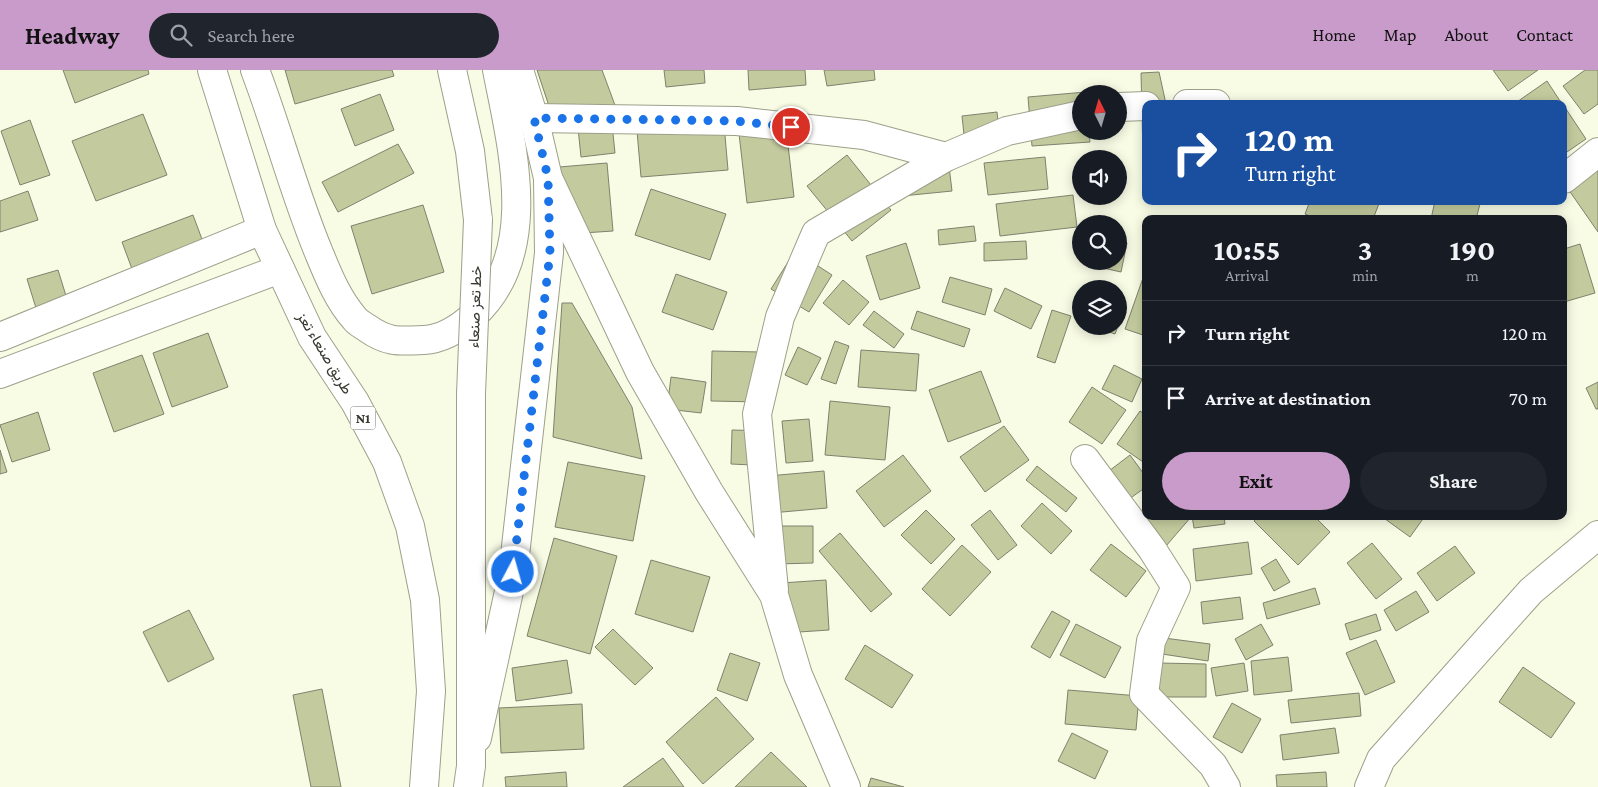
<!DOCTYPE html>
<html lang="en">
<head>
<meta charset="utf-8">
<style>
	:root { --surface:#171b24; --page:#20242c; --text:#f1f3f6; --muted:#9ea1a6; --line:#363941; --accent:#c89bca }
	body { margin:0; font-family:"Crimson Pro",Vazirmatn,serif; background:var(--page); color:var(--text); height:100vh; display:flex; flex-direction:column; font-size:19px; white-space:nowrap }
	* { box-sizing:border-box; margin:0 }
	p { font-size:16px; color:var(--muted) }
	.icon { flex:none; width:28px; height:28px; fill:none; stroke:currentColor; stroke-width:2; stroke-linecap:round; stroke-linejoin:round }
	.map { position:relative; flex:1; overflow:hidden }
	.drawer { position:absolute; left:1142px; top:145px; width:425px; height:305px; display:flex; flex-direction:column; background:var(--surface); border-radius:10px; box-shadow:0 2px 12px #0003 }
	.drawer>* { flex:none }
	.banner { position:absolute; left:1142px; top:30px; width:425px; height:105px; border-radius:10px; box-shadow:0 2px 12px #0003; background:#1a4fa0; color:#fff; overflow:hidden }
	.needle { width:32px; rotate:355deg }
	.controls { position:absolute; left:1072px; top:15px; display:grid; gap:10px }
	.controls a { display:grid; place-items:center; width:55px; height:55px; border-radius:50%; background:var(--surface); box-shadow:0 2px 12px #0003; font-size:25px }
	.pin { position:absolute; display:grid; place-items:center; width:42px; height:42px; color:#fff; margin:-21px; border:2px solid #fff; border-radius:50%; box-shadow:0 1px 5px #0007 }
	.me { position:absolute; width:55px; margin:-28px; rotate:6deg; stroke-linejoin:round; filter:drop-shadow(0 0 4px #0008) }
	.turn { display:flex; align-items:center; gap:18px; height:105px; padding:0 20px; font-size:22px }
	.turn .icon { width:65px; height:65px; stroke-width:2.5 }
	.turn b { display:block; font-size:35px; line-height:42px }
	.eta { display:flex; justify-content:space-evenly; align-items:center; height:85px; text-align:center }
	.eta b { font-size:30px; font-weight:700; line-height:35px }
	.action { display:flex; gap:10px; margin-top:auto; padding:10px 20px }
	.action a { flex:1; height:58px; border-radius:30px; background:var(--accent); color:#111; font-size:20px; font-weight:700; line-height:58px; text-align:center }
	.action a+a { background:var(--page); color:var(--text) }
	ul { padding:0; list-style:none }
	li { display:flex; align-items:center; gap:15px; height:65px; padding:0 20px; border-top:1px solid var(--line) }
	li div { flex:1 }
	li b { display:block; font-size:19px }
	li em { font-style:normal }
	header { display:flex; align-items:center; gap:30px; box-sizing:border-box; height:70px; padding:0 25px; background:var(--accent); color:#111 }
	header strong { font-size:24px }
	nav { display:flex; gap:28px; margin-inline-start:auto; font-size:18px }
	.search { width:350px; height:45px; background:var(--page); display:flex; align-items:center; gap:12px; box-sizing:border-box; padding:0 18px; border-radius:28px; color:var(--muted); font-size:19px }
	.map>svg:first-child { display:block }
	.building { fill:#c3cb9e; stroke:#7e826d }
	.lines { fill:none; stroke-linecap:round; stroke-linejoin:round }
	.minor-casing { stroke:#9ca08a; stroke-width:30 }
	.tertiary-casing { stroke:#9ca08a; stroke-width:30 }
	.primary-casing { stroke:#9ca08a; stroke-width:30 }
	.trunk-casing { stroke:#9ca08a; stroke-width:30 }
	.minor { stroke:#fff; stroke-width:28 }
	.tertiary { stroke:#fff; stroke-width:28 }
	.primary { stroke:#fff; stroke-width:28 }
	.trunk { stroke:#fff; stroke-width:28 }
	.trunk-bridge-casing { stroke:#9ca08a; stroke-width:30; stroke-linecap:butt }
	.trunk-bridge { stroke:#fff; stroke-width:28 }
	.route { stroke:#1a73e8; stroke-width:9; stroke-dasharray:0 16.2 }
	.labels { text-anchor:middle; dominant-baseline:central; stroke-width:4; stroke-linejoin:round; paint-order:stroke }
	.shield { fill:#fff; stroke:#72746d; stroke-width:1 }
	.shield-label { font-size:14px; font-weight:bold; fill:#36382f }
	.street-label { font-size:15px; fill:#36382f; stroke:#fff }
</style>
</head>
<body>
<header>
<strong>Headway</strong>
<div class="search"><svg class="icon" aria-label="search" viewBox="0 0 24 24"><circle cx="10" cy="10" r="6"/><path d="M15 15l6 6"/></svg>Search here</div>
<nav><a>Home</a><a>Map</a><a>About</a><a>Contact</a></nav>
</header>
<div class="map">
<svg width="1598" height="717" viewBox="0 0 1598 717">
	<rect width="100%" height="100%" fill="#f8fce5"/>
	<path class="building" d="M63,0H148L149,4L75,33Z
		M285,0H392L394,6L295,34Z
		M537,0H602L616,38L551,42Z
		M664,0H704L705,13L666,17Z
		M748,0H805L806,15L749,20Z
		M824,0H874L875,10L827,16Z
		M1493,0H1538L1508,21Z
		M1585,0H1598V34L1584,44L1563,16Z
		M1159,2L1166,34H1146V87L1143,86L1141,3Z
		M1547,11L1562,34H1514Z
		M1086,22V24H1081V61H1089L1090,72L1032,76L1028,27Z
		M380,24L394,60L355,76L341,39Z
		M1564,36L1586,69L1564,84Z
		M997,42L1000,70L965,74L962,46Z
		M143,44L167,105L96,131L72,71Z
		M785,49L794,127L747,133L738,55Z
		M30,50L50,105L20,115L1,61Z
		M612,54L615,83L581,87L578,58Z
		M724,54L728,100L641,107L637,61Z
		M398,74L414,103L338,142L322,112Z
		M847,85L891,140L852,171L807,116Z
		M1045,87L1048,119L988,125L984,93Z
		M607,93L613,161L553,165L547,98Z
		M1598,94V162L1566,116Z
		M949,96L952,121L902,126Z
		M651,119L726,144L710,190L635,165Z
		M28,121L38,150L0,162V131Z
		M1073,125L1077,157L1000,166L996,134Z
		M1310,131H1380L1373,149H1318L1305,144Z
		M1435,131H1468L1480,134L1476,149H1431Z
		M423,135L444,202L372,224L351,156Z
		M193,145L206,180L135,207L122,172Z
		M974,156L976,171L939,175L938,160Z
		M1026,171L1027,189L984,191V173Z
		M1119,171L1127,173L1121,202L1085,194L1086,191H1119Z
		M906,173L920,218L880,230L866,186Z
		M1580,174L1595,223L1564,232V179Z
		M795,181L832,205L809,242L771,219Z
		M58,200L67,229L36,238L27,209Z
		M676,204L727,222L713,260L662,242Z
		M950,207L992,219L985,245L942,232Z
		M1143,208L1146,209V266L1125,259Z
		M843,210L869,232L849,255L823,233Z
		M1005,218L1042,236L1031,259L994,241Z
		M1119,230L1125,232L1119,253Z
		M562,233H572L632,337L642,389L553,367Z
		M1052,240L1071,246L1055,293L1037,287Z
		M874,241L904,264L894,278L863,255Z
		M917,241L970,259L964,277L911,259Z
		M1091,256H1118L1115,264Z
		M208,263L228,317L172,337L153,283Z
		M835,271L849,276L836,314L821,309Z
		M798,277L821,288L807,315L785,305Z
		M861,280L919,284L916,321L858,317Z
		M712,281L761,282L760,332L711,331Z
		M142,285L164,344L114,362L93,303Z
		M1114,295L1142,309L1132,332L1102,319Z
		M981,301L1001,352L948,372L929,320Z
		M671,307L706,312L701,343L667,339Z
		M1598,312V339H1596L1586,318Z
		M1092,317L1126,340L1102,374L1069,352Z
		M830,331L890,337L885,390L825,385Z
		M1140,341L1146,345V394L1117,374Z
		M38,342L50,380L12,392L0,355Z
		M809,349L813,391L786,393L782,351Z
		M1004,356L1029,390L985,422L960,387Z
		M732,360L773,361V396L731,394Z
		M0,380L7,402L0,404Z
		M903,385L931,421L884,457L856,421Z
		M1130,385L1146,407V417L1125,432L1105,404Z
		M568,392L645,406L633,471L555,457Z
		M1037,396L1077,428L1066,442L1026,410Z
		M824,401L827,438L771,443L768,406Z
		M1042,433L1072,461L1051,484L1021,456Z
		M926,440L955,469L931,494L901,465Z
		M990,440L1017,475L998,490L971,455Z
		M1146,441V446L1191,447L1166,476L1137,452Z
		M1192,446H1224L1225,454L1194,458Z
		M1259,446H1314L1330,462L1298,495L1254,451Z
		M1381,446H1425L1410,467Z
		M777,456H813V493L777,494Z
		M840,463L892,524L871,542L819,481Z
		M554,468L617,486L590,584L527,566Z
		M1248,472L1252,504L1196,511L1193,479Z
		M1372,473L1402,509L1376,529L1347,493Z
		M1111,474L1146,501L1126,527L1090,500Z
		M962,475L991,502L950,546L922,519Z
		M1455,476L1475,503L1437,531L1417,503Z
		M1276,489L1290,512L1274,521L1261,498Z
		M651,490L710,507L693,562L635,544Z
		M826,510L829,560L784,563L781,513Z
		M1315,518L1320,534L1267,549L1263,533Z
		M1416,521L1429,542L1396,561L1384,540Z
		M1240,527L1243,549L1203,554L1201,532Z
		M189,540L214,589L168,612L143,562Z
		M1052,541L1070,551L1050,588L1031,577Z
		M1376,544L1381,560L1350,570L1345,554Z
		M1076,554L1121,577L1105,608L1060,585Z
		M1261,554L1273,575L1246,590L1235,569Z
		M613,559L653,598L635,615L595,577Z
		M1164,568L1210,574L1208,591L1162,584Z
		M1376,570L1395,612L1365,625L1346,583Z
		M865,575L913,605L892,638L845,609Z
		M730,583L760,593L747,631L717,620Z
		M1288,587L1292,621L1254,625L1251,591Z
		M567,590L572,623L516,631L512,598Z
		M1159,593L1206,594V627H1159Z
		M1244,593L1248,621L1216,626L1211,598Z
		M1523,597L1575,633L1551,668L1499,632Z
		M322,619L341,717H311L293,625Z
		M1068,620L1139,626L1136,660L1065,654Z
		M1359,623L1361,646L1291,653L1288,630Z
		M716,627L754,669L703,714L666,672Z
		M1232,633L1261,649L1242,683L1213,667Z
		M582,634L584,679L501,683L499,638Z
		M1335,658L1339,683L1283,690L1280,665Z
		M1072,663L1108,681L1095,709L1058,691Z
		M771,682L807,717H735Z
		M663,688L684,717H623Z
		M566,702L567,717H506L505,707Z
		M1326,702L1327,717H1277L1276,705Z
		M871,708L904,717H868Z"/>
	<g class="lines">
		<g class="minor-casing">
			<path id="minor" d="M1187,34H1216
				M1119,37L1146,36
				M534,48L737,51L864,65L946,87
				M548,108L640,302L709,422L774,525L798,605L846,717
				M1564,109L1598,82
				M1085,389L1152,479L1176,517L1151,571L1144,624L1213,695L1226,717
				M774,520L757,344L780,247L816,163L946,87L1007,61L1081,45
				M1369,717L1381,689L1531,521L1598,465"/>
		</g>
		<g class="tertiary-casing">
			<path id="tertiary" d="M0,267L262,160
				M0,304L280,199"/>
		</g>
		<g class="primary-casing">
			<path id="primary" d="M477,668L513,503L549,183L548,108L534,48L519,0"/>
		</g>
		<g class="trunk-casing">
			<path id="trunk" d="M212,0L262,160L312,267L355,332L387,392L410,456L425,530L431,621L424,717
				M255,0C278,60 294,123 319,183C328,205 338,230 355,249C358,253 363,255 367,258C388,273 400,271 424,270C443,269 461,257 474,245C541,183 512,77 497,0
				M452,0L470,81L478,150
				M468,717L471,696V324"/>
		</g>
		<use href="#minor" class="minor"/>
		<use href="#tertiary" class="tertiary"/>
		<use href="#primary" class="primary"/>
		<use href="#trunk" class="trunk"/>
		<g class="trunk-bridge-casing">
			<path id="trunk-bridge" d="M471,324L478,150"/>
		</g>
		<use href="#trunk-bridge" class="trunk-bridge"/>
	</g>
	<g class="lines">
		<path class="route" d="M513,502L550,183L548,108L534,48L736,51L791,57"/>
	</g>
	<g class="labels">
		<rect class="shield" x="350.5" y="336.5" width="25" height="23" rx="4"/>
		<g class="shield-label">
			<text x="363" y="348">N1</text>
		</g>
		<g class="street-label">
			<text transform="translate(475 237) rotate(-88)">خط تعز صنعاء</text>
			<text transform="translate(325 283) rotate(59)">طريق صنعاء تعز</text>
		</g>
	</g>
</svg>
<div class="controls">
<a><svg class="needle" viewBox="-14 -14 28 28"><path d="M0-13l5 13h-10z" fill="#e53935"/><path d="M0 13l5-13h-10z" fill="#9ea1a6"/></svg></a>
<a><svg class="icon" aria-label="sound" viewBox="0 0 24 24"><path d="M4 9h4l5-4v14l-5-4H4zM17 9q2 3 0 6"/></svg></a>
<a><svg class="icon" aria-label="search" viewBox="0 0 24 24"><circle cx="10" cy="10" r="6"/><path d="M15 15l6 6"/></svg></a>
<a><svg class="icon" aria-label="layers" viewBox="0 0 24 24"><path d="M12 4l9 5-9 5-9-5zM3 14l9 5 9-5"/></svg></a>
</div>
<div class="pin" style="left:791px;top:57px;background:#d93025"><svg class="icon" aria-label="arrive" viewBox="0 0 24 24"><path d="M6 21V4h12l-3 4 3 4H6"/></svg></div>
<svg class="me" style="left:513px;top:502px" viewBox="-20 -20 40 40"><circle r="17" fill="#1a73e8" stroke="#fff" stroke-width="3"/><path d="M0-11L8 9 0 5-8 9z" fill="#fff"/></svg>
<div class="banner">
<div class="turn"><svg class="icon" aria-label="right" viewBox="0 0 24 24"><path d="M7 20v-9h11M14 6l5 5-5 5"/></svg><div><b>120 m</b>Turn right</div></div>
</div>
<section class="drawer">
<div class="eta">
<div><b>10:55</b><p>Arrival</p></div>
<div><b>3</b><p>min</p></div>
<div><b>190</b><p>m</p></div>
</div>
<ul>
<li><svg class="icon" aria-label="right" viewBox="0 0 24 24"><path d="M7 20v-9h11M14 6l5 5-5 5"/></svg><div><b>Turn right</b></div><em>120 m</em></li>
<li><svg class="icon" aria-label="arrive" viewBox="0 0 24 24"><path d="M6 21V4h12l-3 4 3 4H6"/></svg><div><b>Arrive at destination</b></div><em>70 m</em></li>
</ul>
<div class="action"><a>Exit</a><a>Share</a></div>
</section>
</div>
</body>
</html>
